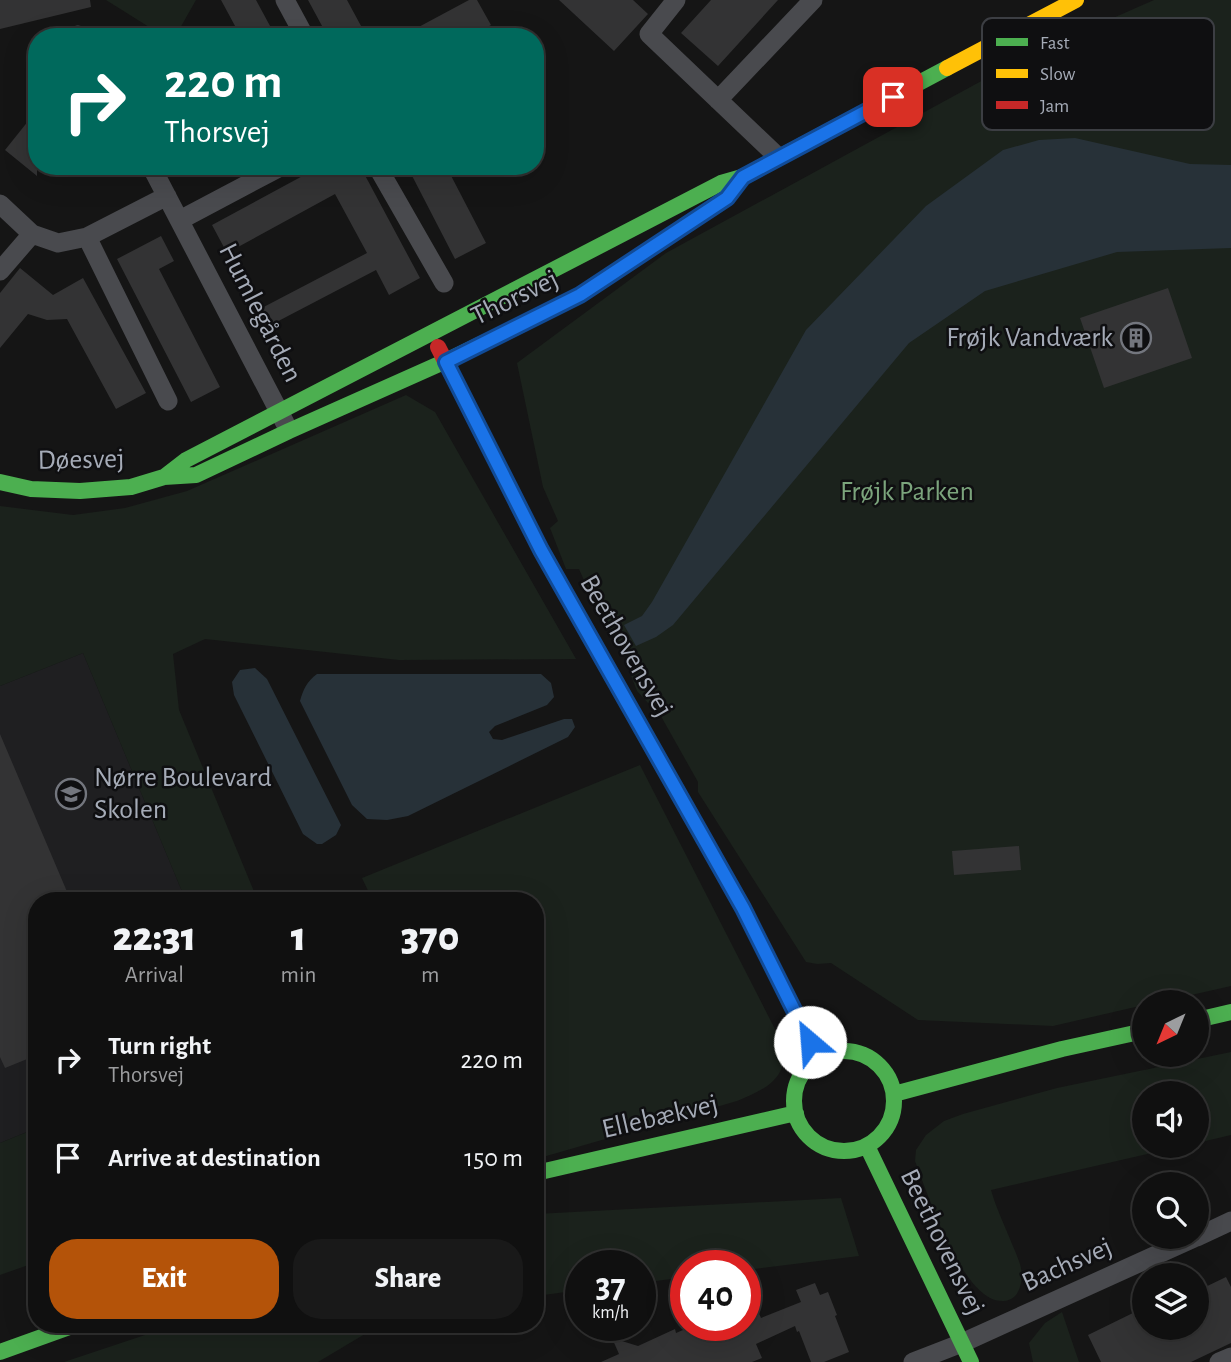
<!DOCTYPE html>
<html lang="en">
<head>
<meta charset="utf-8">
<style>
	:root { --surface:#101010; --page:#191919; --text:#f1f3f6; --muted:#9c9d9f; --line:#303030; --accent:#b45309 }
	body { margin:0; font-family:"Alegreya Sans",sans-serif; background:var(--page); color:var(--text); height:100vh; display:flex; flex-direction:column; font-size:26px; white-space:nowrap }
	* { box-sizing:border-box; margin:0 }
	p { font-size:23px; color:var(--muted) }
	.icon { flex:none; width:38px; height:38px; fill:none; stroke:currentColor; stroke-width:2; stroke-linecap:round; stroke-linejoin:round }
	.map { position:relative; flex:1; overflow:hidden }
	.panel { position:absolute; left:28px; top:892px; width:516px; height:441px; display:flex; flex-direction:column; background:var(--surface); border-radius:28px; box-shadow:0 7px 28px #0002,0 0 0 2px var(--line) }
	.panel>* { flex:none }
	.hud { position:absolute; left:28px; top:28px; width:516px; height:147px; border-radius:28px; box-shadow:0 7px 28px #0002,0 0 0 2px var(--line); background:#00695c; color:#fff; overflow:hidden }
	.needle { width:46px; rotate:223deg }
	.fabs { position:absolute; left:1132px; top:990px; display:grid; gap:14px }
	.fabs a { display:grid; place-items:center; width:77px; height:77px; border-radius:50%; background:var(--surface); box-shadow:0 7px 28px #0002,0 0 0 2px var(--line); font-size:35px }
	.speed { position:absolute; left:565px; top:1250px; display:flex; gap:14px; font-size:35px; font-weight:700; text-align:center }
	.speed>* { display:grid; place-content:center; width:91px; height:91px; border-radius:50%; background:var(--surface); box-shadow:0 7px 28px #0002,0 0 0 2px var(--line); line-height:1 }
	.speed small { font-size:18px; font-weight:400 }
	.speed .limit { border:10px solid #d22; background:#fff; color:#111 }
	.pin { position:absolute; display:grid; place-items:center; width:60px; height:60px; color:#fff; margin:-30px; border-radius:14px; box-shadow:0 4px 10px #0006 }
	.me { position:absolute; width:77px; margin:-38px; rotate:333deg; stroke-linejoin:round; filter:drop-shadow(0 0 5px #0008) }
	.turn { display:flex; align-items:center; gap:24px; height:147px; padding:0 21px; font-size:32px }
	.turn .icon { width:91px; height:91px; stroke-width:2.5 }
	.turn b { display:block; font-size:49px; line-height:60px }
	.eta { display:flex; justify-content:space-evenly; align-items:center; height:119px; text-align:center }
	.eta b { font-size:42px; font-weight:800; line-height:49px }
	.action { display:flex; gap:14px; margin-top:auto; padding:14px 21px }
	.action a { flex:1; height:80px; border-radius:28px; background:var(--accent); color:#fff; font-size:28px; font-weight:800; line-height:80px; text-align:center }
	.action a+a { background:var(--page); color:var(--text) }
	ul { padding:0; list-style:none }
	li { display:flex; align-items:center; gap:21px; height:98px; padding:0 21px }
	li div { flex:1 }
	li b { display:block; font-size:26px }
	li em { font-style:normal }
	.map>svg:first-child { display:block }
	.built { fill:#1f1f21 }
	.green { fill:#1b221c }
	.water { fill:#273138 }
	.building { fill:#333334 }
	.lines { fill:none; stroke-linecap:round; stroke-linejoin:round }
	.street { stroke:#494a4e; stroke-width:19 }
	.fast { stroke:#4caf50; stroke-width:16 }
	.slow { stroke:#ffc107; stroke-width:16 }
	.jam { stroke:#c62828; stroke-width:16 }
	.route-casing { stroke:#114b97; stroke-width:18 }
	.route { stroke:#1a73e8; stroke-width:12 }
	.labels { text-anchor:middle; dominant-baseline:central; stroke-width:5; stroke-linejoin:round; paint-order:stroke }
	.street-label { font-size:28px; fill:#a5abb7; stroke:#0f0f11 }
	.poi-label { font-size:28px; fill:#a5abb7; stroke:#0f0f11; text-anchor:end }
	.park-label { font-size:28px; fill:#7ba47c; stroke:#0f0f11 }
	.key { fill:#0f0f11; stroke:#3c3e43; stroke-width:2 }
	.key-label { font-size:19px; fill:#a5abb7 }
</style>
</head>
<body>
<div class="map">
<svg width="1231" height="1362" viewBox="0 0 1231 1362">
	<rect width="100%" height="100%" fill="#151515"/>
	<path class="built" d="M83,653L186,901H37V1128L0,1143V686Z"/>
	<path class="green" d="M106,0H196L175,37H165Z
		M1154,0H1231V986L1156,1003H1144V1005L1053,1026L918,1020L831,963L817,964L806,962L698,792V782L653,702L648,703L637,691L630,673L633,669L591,596L579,569H566L550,528L558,521L543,487L517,363L666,253L1029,55Z
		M406,395L435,412L576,659L399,660L205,639L173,654L179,710L258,901H186L83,653L0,686V506L73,515L125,508L187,491Z
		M640,765L777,1033C779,1043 785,1058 782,1067C776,1086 753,1094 737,1101L536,1159V901H373L362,878Z
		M1231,1052V1135L1197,1143V1094H1144V1146H1182L991,1190C996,1208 1005,1226 1012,1244C1015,1251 1018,1258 1020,1264C1023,1274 1022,1287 1016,1295C1012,1299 1008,1301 1002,1301C962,1301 927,1192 915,1161L916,1150L926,1135L944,1121L963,1114L1057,1088Z
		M37,1128V1262L0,1275V1143Z
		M841,1198L859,1256L746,1270V1265H686V1277L641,1283L640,1265H581V1290L536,1296V1214Z
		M1062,1312L1079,1362H1033L1029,1343L1045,1323Z
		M175,1325H380L318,1362H64Z"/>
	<path class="water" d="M1075,138L1190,164L1231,165V248L1117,252L985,291L909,343L673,625L656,637L636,646L624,625L642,616L652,602L806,330L926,206L1003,150L1039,140Z
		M255,668L267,679L341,825L336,835L322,844H317L303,834L234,695L232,682L240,670Z
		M317,674H541L551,683L554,697L547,705L495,726L489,732L493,739L502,740L564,719H572L575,727L568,737L408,816L387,820L367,819L352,805L300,701C303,690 307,681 317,674Z"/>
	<path class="building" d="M0,0H90L91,7L0,29Z
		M221,0H256L276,37H241Z
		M308,0H347L367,37H328Z
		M469,0H477L491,25L469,37H400Z
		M559,0H633L648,14L614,51Z
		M711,0H778L718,66L681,33Z
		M37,110V176L5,150Z
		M321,166H360L420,278L389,295L376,270L265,328L256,311L367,253L335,194L227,253L212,225Z
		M407,166H446L486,243L455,259Z
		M161,236L174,261L159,269L220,387L191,402L117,259Z
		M20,268L53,295L83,278L146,393L116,409L67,319L47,320L28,314L0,348V293Z
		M1168,288L1192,358L1104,388L1080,318Z
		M0,734L71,901H37V1055L5,1068L0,1057Z
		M1019,846L1021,870L954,875L952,851Z
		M1226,1277L1231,1287V1343L1191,1362H1101L1088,1335L1137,1311L1144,1328H1197V1291Z
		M746,1283L761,1318L801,1302L796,1290L815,1283L820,1295L828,1292L837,1315L835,1316L849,1352L824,1362H811L799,1331L797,1332L795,1326L756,1344L762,1358L752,1362H601L619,1354L612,1338L638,1346L675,1329L676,1333L695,1325H746Z"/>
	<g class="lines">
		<path class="street" d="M285,0L305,37
			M676,0L649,34L778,157
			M78,35L79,37
			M718,100L813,0
			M151,166L285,423
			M377,166L444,283
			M0,204L32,234L58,243L87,237L167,196
			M180,220L282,166
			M87,237L168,401
			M0,271L32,234
			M1197,1237L1231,1221
			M913,1362L962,1343L1196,1237
			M1219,1362L1231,1357"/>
		<path class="fast" d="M164,477L186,460L721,183L742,177L947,68
			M0,482L31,489L80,491L131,487L164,477L196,475L289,431L446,361L504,333
			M525,518L541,550L743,908L818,1059
			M1197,1020L1231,1012
			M794 1101a50 50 0 1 1 100 0a50 50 0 1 1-100 0Z
			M894,1094L1062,1049L1144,1031
			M867,1146L971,1362
			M536,1173L796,1113
			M0,1352L75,1325"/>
		<path class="slow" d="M947,68L1076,0"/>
		<path class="jam" d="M504,333L580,295L727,198L735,187
			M438,347L525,518"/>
	</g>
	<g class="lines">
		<g class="route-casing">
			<path id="route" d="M810,1042L743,908L541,550L446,362L580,295L727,198L743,177L893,97"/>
		</g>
		<use href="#route" class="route"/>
	</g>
	<defs>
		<g id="building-ring" transform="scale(1.575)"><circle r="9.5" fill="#0f0f11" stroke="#73767e" stroke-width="1.5"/><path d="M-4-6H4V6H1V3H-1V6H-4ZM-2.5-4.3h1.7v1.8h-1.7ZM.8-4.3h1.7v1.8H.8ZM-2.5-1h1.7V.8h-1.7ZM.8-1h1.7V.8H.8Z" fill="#73767e"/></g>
		<g id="school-ring" transform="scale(1.575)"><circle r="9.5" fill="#0f0f11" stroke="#73767e" stroke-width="1.5"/><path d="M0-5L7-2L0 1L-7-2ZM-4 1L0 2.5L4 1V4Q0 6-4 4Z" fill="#73767e"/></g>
	</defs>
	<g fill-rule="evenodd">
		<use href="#building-ring" x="1136" y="338"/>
		<use href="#school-ring" x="71" y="794"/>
	</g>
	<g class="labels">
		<g class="street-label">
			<text transform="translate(515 298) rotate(-26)">Thorsvej</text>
			<text transform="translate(260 313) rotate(63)">Humlegården</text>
			<text transform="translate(81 460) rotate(-1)">Døesvej</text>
			<text transform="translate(626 646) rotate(60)">Beethovensvej</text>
			<text transform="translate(660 1117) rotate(-13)">Ellebækvej</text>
			<text transform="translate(942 1242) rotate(64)">Beethovensvej</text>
			<text transform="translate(1067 1265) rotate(-24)">Bachsvej</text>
		</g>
		<g class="poi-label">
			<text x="1113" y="338">Frøjk Vandværk</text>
			<text x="94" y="778" text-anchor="start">Nørre Boulevard<tspan x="94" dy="32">Skolen</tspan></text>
		</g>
		<g class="park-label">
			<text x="907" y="492">Frøjk Parken</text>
		</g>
	</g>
	<rect x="982" y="18" width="232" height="112" rx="10" class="key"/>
	<rect x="996" y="38" width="32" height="8" fill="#4caf50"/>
	<rect x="996" y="69" width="32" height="9" fill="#ffc107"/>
	<rect x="996" y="101" width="32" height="8" fill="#c62828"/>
	<g class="key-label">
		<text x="1040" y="49">Fast</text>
		<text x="1040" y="80">Slow</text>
		<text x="1040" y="112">Jam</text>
	</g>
</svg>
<div class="fabs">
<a><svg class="needle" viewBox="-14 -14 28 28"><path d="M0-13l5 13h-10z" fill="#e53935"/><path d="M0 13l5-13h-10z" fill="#9c9d9f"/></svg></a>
<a><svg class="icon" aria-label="sound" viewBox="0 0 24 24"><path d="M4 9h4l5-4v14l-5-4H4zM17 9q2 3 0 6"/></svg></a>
<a><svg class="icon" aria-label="search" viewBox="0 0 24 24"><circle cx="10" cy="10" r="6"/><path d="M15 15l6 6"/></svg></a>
<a><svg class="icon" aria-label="layers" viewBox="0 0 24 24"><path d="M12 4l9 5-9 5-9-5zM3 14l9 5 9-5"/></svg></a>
</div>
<div class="speed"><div>37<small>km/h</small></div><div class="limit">40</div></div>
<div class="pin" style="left:893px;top:97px;background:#d93025"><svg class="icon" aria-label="arrive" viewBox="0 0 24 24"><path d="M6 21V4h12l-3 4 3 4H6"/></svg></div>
<svg class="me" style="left:810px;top:1042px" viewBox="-20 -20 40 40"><circle r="19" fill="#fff"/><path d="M0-13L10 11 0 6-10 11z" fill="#1a73e8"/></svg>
<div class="hud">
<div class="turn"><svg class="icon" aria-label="right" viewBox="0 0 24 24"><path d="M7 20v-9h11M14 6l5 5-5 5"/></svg><div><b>220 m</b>Thorsvej</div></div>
</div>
<section class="panel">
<div class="eta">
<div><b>22:31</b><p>Arrival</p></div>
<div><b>1</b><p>min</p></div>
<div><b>370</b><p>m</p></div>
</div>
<ul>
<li><svg class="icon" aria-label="right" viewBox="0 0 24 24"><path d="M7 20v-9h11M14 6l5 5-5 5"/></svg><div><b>Turn right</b><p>Thorsvej</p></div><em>220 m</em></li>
<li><svg class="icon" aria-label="arrive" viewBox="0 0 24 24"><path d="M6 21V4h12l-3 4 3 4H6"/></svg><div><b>Arrive at destination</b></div><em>150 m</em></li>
</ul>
<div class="action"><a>Exit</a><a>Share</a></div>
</section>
</div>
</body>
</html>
